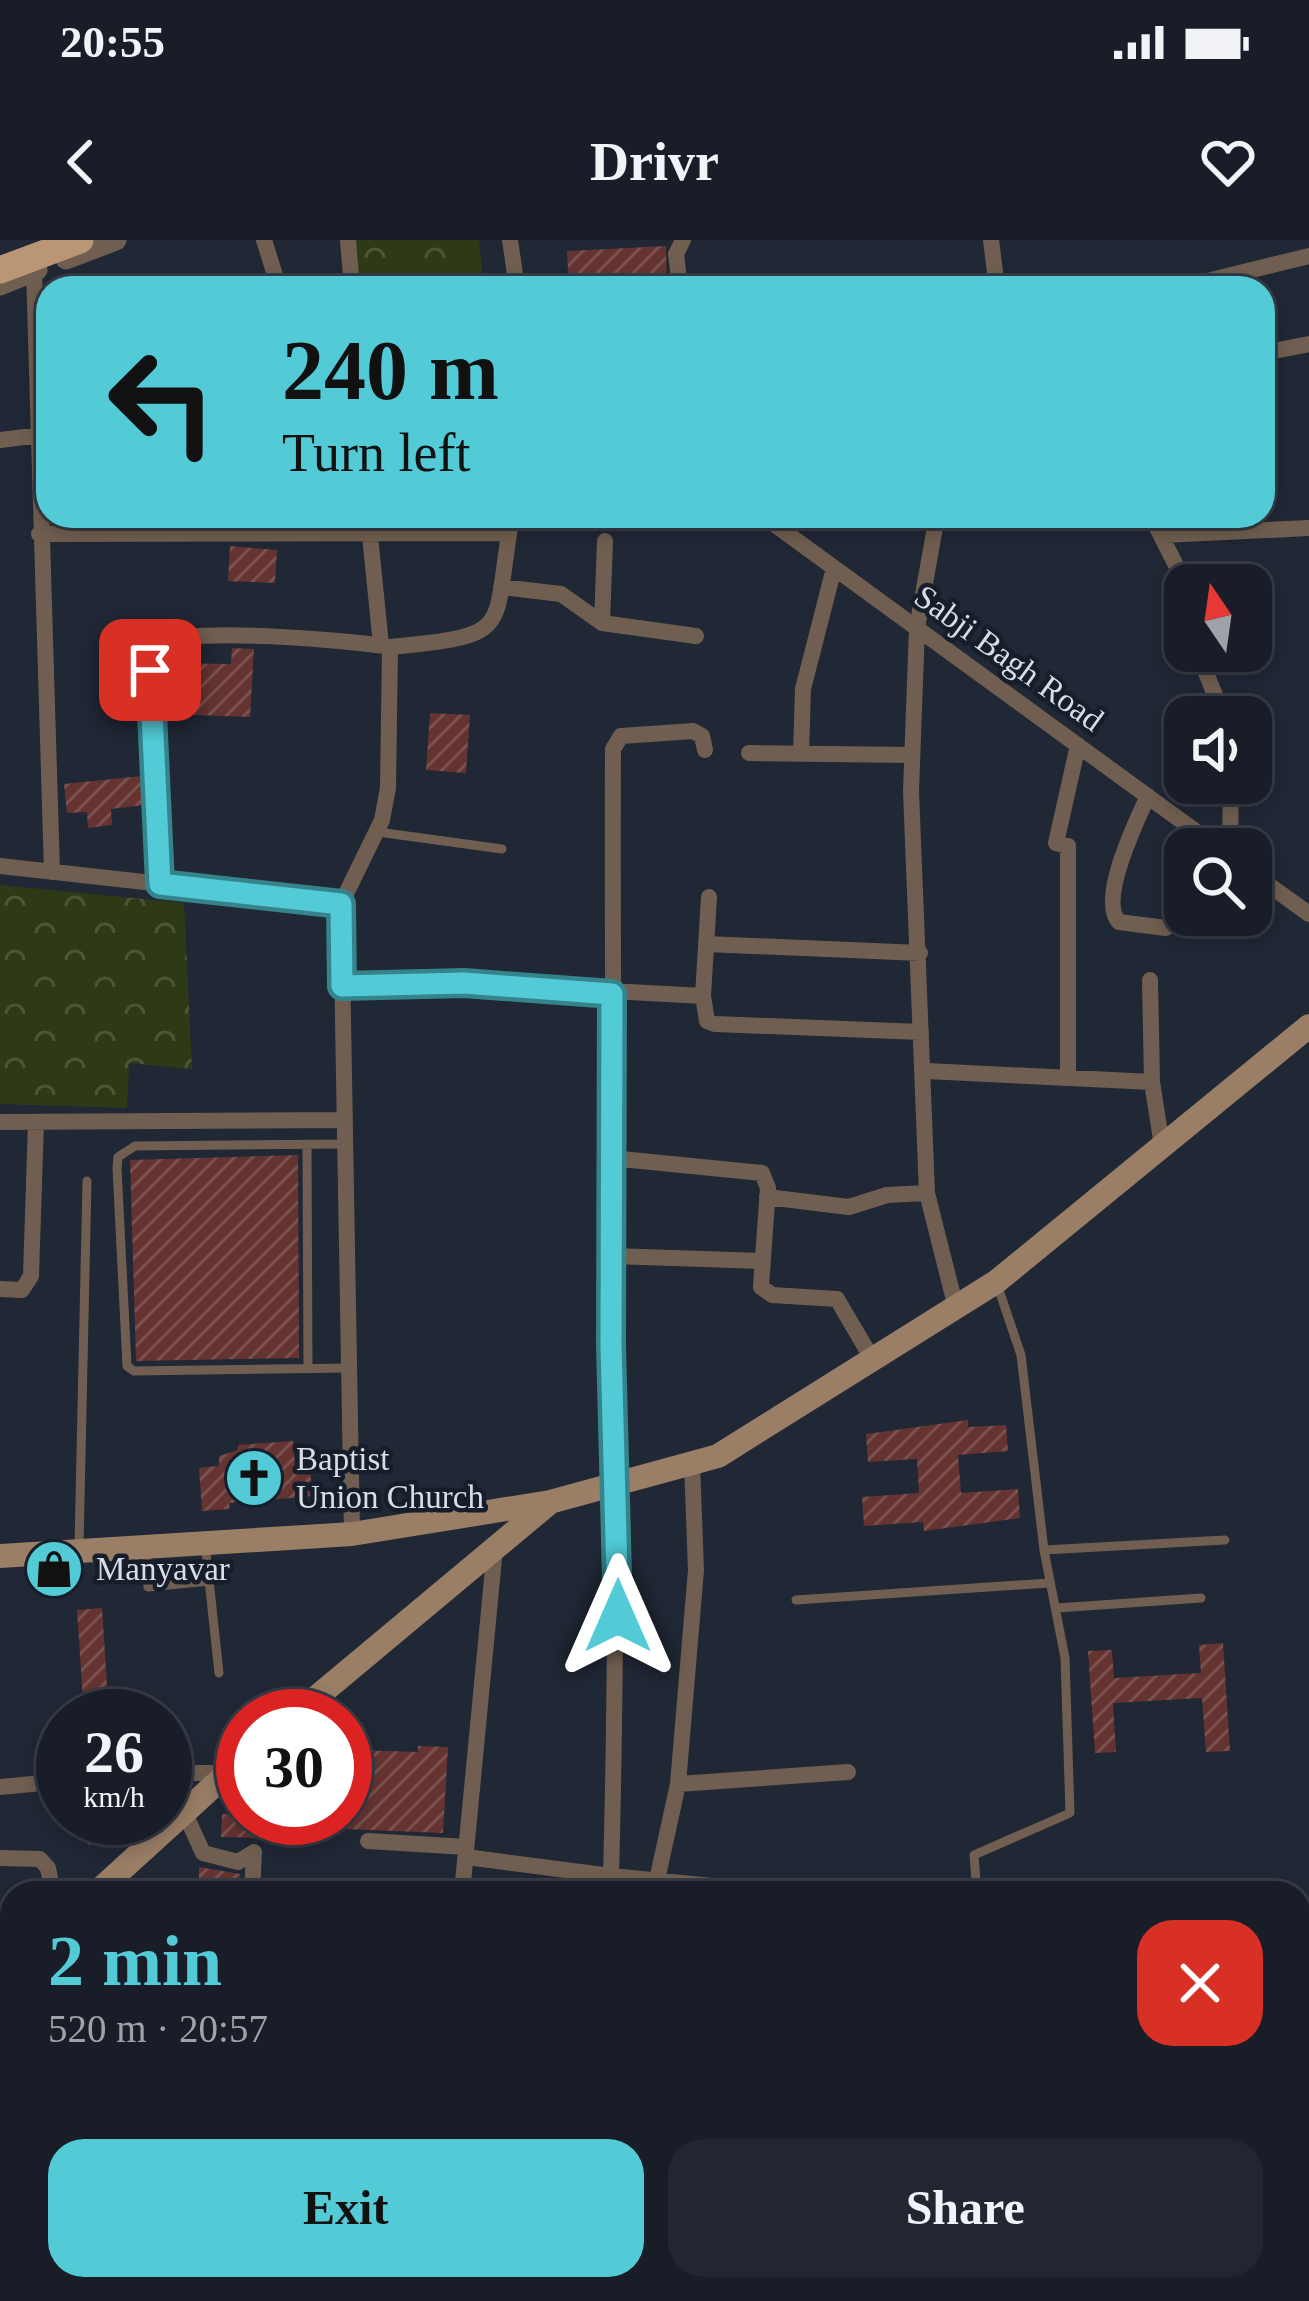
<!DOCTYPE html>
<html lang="en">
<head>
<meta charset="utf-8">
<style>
	:root { --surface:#181d28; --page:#212630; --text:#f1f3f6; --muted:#9fa2a8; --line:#363b45; --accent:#52cbd7 }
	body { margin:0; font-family:Georgia,serif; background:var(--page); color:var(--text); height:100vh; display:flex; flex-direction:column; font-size:45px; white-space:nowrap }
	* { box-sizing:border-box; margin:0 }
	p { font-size:39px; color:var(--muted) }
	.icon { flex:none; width:66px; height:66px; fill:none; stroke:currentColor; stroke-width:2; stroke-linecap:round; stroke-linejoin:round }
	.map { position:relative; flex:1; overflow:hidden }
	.details { position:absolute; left:0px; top:1641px; width:1311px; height:420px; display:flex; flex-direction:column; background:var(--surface); border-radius:36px 36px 0 0; box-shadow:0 6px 18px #0003,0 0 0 3px var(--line) }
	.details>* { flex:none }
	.banner { position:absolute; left:36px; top:36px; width:1239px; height:252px; border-radius:36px; box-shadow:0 6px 18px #0003,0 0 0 3px var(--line); background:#52cbd7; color:#111; overflow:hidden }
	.needle { width:78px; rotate:347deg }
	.buttons { position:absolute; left:1164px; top:324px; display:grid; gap:24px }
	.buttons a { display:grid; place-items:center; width:108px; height:108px; border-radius:24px; background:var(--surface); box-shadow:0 6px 18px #0003,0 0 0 3px var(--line); font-size:60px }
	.speed { position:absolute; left:36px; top:1449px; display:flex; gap:24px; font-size:60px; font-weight:700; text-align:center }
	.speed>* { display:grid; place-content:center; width:156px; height:156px; border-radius:50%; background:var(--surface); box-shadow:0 6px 18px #0003,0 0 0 3px var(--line); line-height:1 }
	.speed small { font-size:30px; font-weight:400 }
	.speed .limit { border:18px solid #d22; background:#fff; color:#111 }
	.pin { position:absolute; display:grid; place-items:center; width:102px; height:102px; color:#fff; margin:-51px; border-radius:24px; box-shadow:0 6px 18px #0006 }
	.me { position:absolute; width:132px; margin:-66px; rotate:0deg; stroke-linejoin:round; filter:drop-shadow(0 0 9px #0008) }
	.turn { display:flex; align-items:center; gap:42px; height:252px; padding:0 48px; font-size:54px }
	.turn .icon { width:156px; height:156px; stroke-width:2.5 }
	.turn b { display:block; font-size:84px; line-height:102px }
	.round { display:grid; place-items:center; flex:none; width:126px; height:126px; border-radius:36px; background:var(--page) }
	.headline { display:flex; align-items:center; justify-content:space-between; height:204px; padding:0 48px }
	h1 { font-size:72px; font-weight:800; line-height:90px; color:var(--accent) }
	.button { display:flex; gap:24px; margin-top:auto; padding:24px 48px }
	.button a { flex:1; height:138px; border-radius:36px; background:var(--accent); color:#111; font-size:48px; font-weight:800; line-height:138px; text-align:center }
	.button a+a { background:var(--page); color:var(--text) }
	.status { display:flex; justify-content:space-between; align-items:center; height:84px; padding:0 60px; background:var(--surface); direction:ltr }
	.status svg { height:33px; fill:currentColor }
	header { display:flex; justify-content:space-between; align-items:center; height:156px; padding:0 48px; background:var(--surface); font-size:54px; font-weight:800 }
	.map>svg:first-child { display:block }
	.forest { fill:url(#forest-crowns) }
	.building { fill:url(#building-hatch) }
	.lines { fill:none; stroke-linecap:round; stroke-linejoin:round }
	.service { stroke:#705f50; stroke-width:9 }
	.minor { stroke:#705f50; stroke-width:16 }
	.tertiary { stroke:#705f50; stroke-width:21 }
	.secondary { stroke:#9a7e66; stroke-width:24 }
	.primary { stroke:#ba9677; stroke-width:27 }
	.route-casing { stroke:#35848c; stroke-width:30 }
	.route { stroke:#52cbd7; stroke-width:21 }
	.labels { text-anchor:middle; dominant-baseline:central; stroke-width:9; stroke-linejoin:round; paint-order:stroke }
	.street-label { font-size:33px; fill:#d8dde6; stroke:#161d2b }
	.poi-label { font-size:33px; fill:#d8dde6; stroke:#161d2b; text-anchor:start }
</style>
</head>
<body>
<div class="status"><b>20:55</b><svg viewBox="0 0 49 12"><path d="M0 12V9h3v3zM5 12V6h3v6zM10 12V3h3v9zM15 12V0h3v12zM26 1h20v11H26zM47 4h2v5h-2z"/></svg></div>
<header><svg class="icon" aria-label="back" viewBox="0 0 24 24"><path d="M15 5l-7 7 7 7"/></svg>Drivr<svg class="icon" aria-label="heart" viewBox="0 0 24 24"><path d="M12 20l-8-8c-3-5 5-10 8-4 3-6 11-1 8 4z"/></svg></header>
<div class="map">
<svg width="1309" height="2061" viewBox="0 0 1309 2061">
	<defs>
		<pattern id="forest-crowns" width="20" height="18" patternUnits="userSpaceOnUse" patternTransform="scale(3)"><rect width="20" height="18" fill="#2e3a15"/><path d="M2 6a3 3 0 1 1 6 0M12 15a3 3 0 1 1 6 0" fill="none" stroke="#4c5637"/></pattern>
		<pattern id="building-hatch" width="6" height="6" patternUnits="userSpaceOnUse" patternTransform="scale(3)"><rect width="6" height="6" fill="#653431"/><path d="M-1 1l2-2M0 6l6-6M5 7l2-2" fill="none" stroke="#7a514f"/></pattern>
	</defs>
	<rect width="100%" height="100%" fill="#202735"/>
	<path class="forest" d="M349,0H479L484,48H355Z
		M0,645L184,663L192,829L129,823L127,868L0,864Z"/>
	<path class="building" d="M666,6L667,48H569L567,11Z
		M230,306L277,310L275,343L228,341Z
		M232,408L254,409L250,477L165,474L166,423L231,424Z
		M430,473L470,475L466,533L426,530Z
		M142,536L144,565L111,569L112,585L88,588L87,572L67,573L64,544Z
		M298,915L299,1118L136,1121L130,920Z
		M968,1180V1187L1006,1185L1008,1211L958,1215L961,1253L1018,1249L1020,1278L924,1291L923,1282L864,1286L862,1257L919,1253L917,1219L868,1222L866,1194Z
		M293,1201L295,1225L310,1231L313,1256L229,1263L230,1269L202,1271L199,1228L219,1226V1216L238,1210V1205Z
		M102,1368L109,1476H84L77,1370Z
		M1223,1403L1230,1511L1206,1512L1202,1458L1113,1463L1116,1512L1095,1513L1088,1411L1112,1410L1114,1438L1201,1433L1199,1405Z
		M418,1506L448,1507L443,1593L345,1589V1521L358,1522V1510L418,1512Z
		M222,1574L342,1578L341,1594L269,1589L268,1598L221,1597Z
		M85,1578H114L116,1602L88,1605Z
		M199,1627L240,1634L239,1653H199Z"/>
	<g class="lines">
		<path class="service" d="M378,592L502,609
			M345,904L135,906L118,917L117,928L127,1126L134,1131L349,1128
			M307,905L308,1129
			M205,1303L219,1433
			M79,1306L87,941
			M146,1307L148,1347L209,1341
			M1044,1310L1225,1300
			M796,1360L1049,1343
			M1057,1368L1201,1358
			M977,1653L974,1615L1070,1573L1065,1418L1044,1310L1021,1115L998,1047
			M1178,2049L1179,2061"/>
		<path class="minor" d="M264,0L279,48
			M348,0L352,48
			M510,0L517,48
			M991,0L997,48
			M34,31L52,632
			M680,48L676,14L683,0
			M1179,48L1309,16
			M1263,113L1309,104
			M0,200L48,194
			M368,276L381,405
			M763,276L1220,609
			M937,276L917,388L911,551L927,953L956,1068
			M1151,276L1186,345
			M39,294L509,293
			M1163,295L1309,288
			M501,347L561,354L602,383L696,396
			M602,383L605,301
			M1197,411L1224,477
			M749,513L912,515
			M801,513L803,449L834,328
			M1148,556C1136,582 1098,660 1119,682L1166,688
			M1230,609L1231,543
			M0,626L341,664L352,1294
			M1251,632L1309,674
			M160,644L150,430L160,403C191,387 350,400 390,407
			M341,664L382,580L388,548L390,407C518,395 491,392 512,276
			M706,704L920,713
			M1150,740L1152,842L1162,906
			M342,746L464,743L703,756L707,781L715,784L921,792
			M703,756L709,657
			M926,831L1152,842
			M1068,838V606L1056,603L1078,505
			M0,882L345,880
			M611,918L762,933L768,948L761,1047L772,1055L837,1059L874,1122
			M767,957L849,967L887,955L927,953
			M613,1016L762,1021
			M0,1049L22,1050L31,1036L36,882
			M165,1533H226
			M678,1544L848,1532
			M0,1547L63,1541
			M183,1569L203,1613L238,1622L254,1612
			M368,1601L466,1607
			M466,1617L611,1636C621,1261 611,885 613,509L621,496L693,491L702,496L705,510
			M0,1618L40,1619L48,1628L53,1653
			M657,1640L678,1544L696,1330L692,1224
			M252,1653L254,1612
			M462,1653L495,1308
			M611,1653V1636L785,1653
			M0,1950L12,1949
			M168,2049V2061
			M436,2049L437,2061
			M930,2049L931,2061"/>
		<path class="tertiary" d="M66,19L116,0
			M0,45L37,30"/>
		<path class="secondary" d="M0,1316L352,1294L550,1262L718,1216L996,1042L1309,786
			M294,1476L548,1264
			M96,1653L243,1519
			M0,1747L12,1735"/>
		<path class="primary" d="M0,30L80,0"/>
	</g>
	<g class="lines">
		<g class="route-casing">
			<path id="route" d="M150,430L160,644L341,664L342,746L464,743L612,754L611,1105L618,1376"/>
		</g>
		<use href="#route" class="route"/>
	</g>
	<defs>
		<g id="church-disc" transform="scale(3)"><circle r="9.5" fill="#52cbd7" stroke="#161d2b"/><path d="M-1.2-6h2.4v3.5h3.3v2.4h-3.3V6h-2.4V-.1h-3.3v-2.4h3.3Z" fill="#111"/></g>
		<g id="shop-disc" transform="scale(3)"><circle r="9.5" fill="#52cbd7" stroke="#161d2b"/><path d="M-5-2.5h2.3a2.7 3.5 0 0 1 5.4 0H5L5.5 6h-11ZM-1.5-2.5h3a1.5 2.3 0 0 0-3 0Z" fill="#111"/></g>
	</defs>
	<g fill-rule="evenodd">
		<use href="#church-disc" x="254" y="1238"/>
		<use href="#shop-disc" x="54" y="1329"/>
	</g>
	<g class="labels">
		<g class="street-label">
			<text transform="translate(1009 418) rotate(36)">Sabji Bagh Road</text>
		</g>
		<g class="poi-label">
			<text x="296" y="1219">Baptist<tspan x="296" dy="38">Union Church</tspan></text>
			<text x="96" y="1329">Manyavar</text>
		</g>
	</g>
</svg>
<div class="buttons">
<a><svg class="needle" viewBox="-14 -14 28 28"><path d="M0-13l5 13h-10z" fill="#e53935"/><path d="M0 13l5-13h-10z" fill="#9fa2a8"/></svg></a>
<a><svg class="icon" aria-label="sound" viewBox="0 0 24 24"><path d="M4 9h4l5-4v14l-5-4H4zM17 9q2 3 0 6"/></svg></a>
<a><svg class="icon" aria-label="search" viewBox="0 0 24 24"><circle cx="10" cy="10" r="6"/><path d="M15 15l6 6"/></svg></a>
</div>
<div class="speed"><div>26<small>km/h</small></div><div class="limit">30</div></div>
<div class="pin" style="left:150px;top:430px;background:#d93025"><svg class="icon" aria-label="arrive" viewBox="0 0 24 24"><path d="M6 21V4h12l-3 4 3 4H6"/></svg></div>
<svg class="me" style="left:618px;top:1376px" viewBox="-20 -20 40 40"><path d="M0-17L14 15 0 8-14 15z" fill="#52cbd7" stroke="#fff" stroke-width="4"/></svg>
<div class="banner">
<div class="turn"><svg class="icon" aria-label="left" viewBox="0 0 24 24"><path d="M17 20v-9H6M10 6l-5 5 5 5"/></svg><div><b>240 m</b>Turn left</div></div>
</div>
<section class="details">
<div class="headline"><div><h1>2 min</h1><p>520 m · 20:57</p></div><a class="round" style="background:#d93025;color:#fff"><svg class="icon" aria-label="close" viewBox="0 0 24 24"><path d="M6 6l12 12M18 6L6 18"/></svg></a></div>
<div class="button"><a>Exit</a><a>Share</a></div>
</section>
</div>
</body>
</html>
